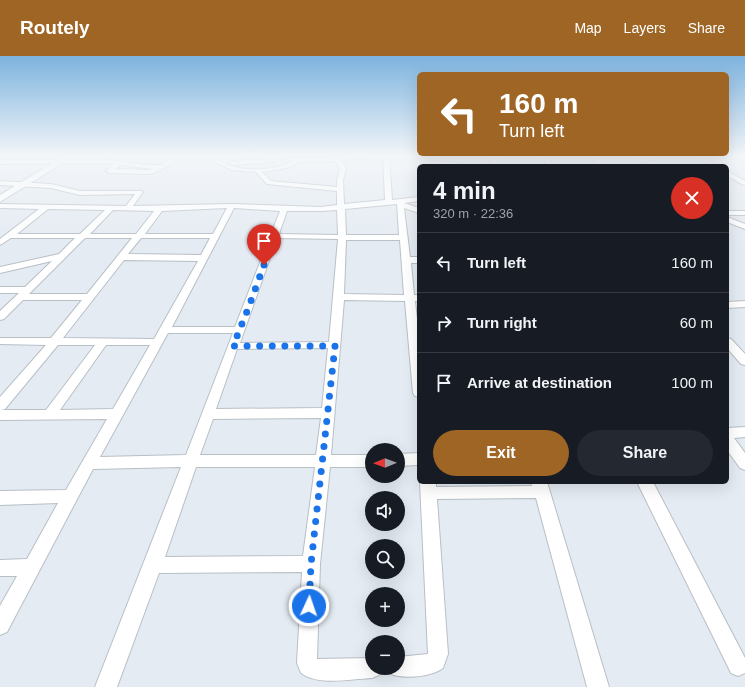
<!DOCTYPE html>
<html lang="en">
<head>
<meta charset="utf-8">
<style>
	:root { --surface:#171b24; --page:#242831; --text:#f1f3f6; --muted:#9ea1a6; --line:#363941; --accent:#9f6524 }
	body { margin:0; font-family:Helvetica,sans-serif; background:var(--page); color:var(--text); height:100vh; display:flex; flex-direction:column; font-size:15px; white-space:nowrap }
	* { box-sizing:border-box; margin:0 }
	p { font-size:13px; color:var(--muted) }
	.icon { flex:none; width:22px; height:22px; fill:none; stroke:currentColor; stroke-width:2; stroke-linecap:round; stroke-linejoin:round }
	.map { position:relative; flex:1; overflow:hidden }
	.sheet { position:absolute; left:417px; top:108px; width:312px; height:320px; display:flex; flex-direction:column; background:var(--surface); border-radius:6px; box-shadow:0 4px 16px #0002 }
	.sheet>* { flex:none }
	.banner { position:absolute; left:417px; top:16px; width:312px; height:84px; border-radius:6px; box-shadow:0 4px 16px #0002; background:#9f6524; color:#fff; overflow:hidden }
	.needle { width:26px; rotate:269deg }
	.buttons { position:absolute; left:365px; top:387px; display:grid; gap:8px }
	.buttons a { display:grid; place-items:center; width:40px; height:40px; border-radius:50%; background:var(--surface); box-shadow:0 4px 16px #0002; font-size:20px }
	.pin { position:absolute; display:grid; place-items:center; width:34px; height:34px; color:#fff; margin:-41px -17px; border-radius:50% 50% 50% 0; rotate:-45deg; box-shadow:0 0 4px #0007 }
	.pin .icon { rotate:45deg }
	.me { position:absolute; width:44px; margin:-22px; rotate:3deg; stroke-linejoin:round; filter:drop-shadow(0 0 3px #0008) }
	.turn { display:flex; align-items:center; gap:14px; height:84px; padding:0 16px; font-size:18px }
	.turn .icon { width:52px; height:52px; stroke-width:2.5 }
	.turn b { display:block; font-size:28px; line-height:34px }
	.round { display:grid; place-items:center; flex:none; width:42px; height:42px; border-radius:21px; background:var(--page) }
	.summary { display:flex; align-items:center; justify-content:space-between; height:68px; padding:0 16px }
	h1 { font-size:24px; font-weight:600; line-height:30px }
	.action { display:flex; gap:8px; margin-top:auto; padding:8px 16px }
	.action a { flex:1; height:46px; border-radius:24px; background:var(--accent); color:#fff; font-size:16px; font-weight:600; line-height:46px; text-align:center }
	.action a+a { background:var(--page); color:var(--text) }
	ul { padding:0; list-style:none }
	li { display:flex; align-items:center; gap:12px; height:60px; padding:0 16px; border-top:1px solid var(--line) }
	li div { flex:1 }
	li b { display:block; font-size:15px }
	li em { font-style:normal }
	header { display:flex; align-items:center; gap:24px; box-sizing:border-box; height:56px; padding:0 20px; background:var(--accent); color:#fff }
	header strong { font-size:19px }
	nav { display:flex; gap:22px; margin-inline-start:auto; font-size:14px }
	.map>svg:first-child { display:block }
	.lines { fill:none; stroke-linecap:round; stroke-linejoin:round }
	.minor-casing { stroke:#b8bfc5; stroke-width:2 }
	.secondary-casing { stroke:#b8bfc5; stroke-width:2 }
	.minor { fill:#fff; fill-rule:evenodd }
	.secondary { fill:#fff; fill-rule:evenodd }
	.route { stroke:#1a73e8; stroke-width:7; stroke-dasharray:0 12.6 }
</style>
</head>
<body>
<header>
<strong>Routely</strong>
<nav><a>Map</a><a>Layers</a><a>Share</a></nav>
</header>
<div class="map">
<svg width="745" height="631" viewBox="0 0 745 631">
	<rect width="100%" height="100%" fill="#e4ebf2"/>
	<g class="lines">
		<g class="minor-casing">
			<path id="minor" d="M175,100H197L194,102H179L164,112L151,118L109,117L106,115L114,108L103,107L0,108V104L103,103L147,109H161ZM121,109L153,113L150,114L115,113Z
				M208,100H214L216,102C222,106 229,110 236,111C251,116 279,113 293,105L280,101L279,100L303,103L333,101L332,100H372L369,102L341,104L346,112L343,124L344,148L385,144L383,100H389L392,144L419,141V145L404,147L419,152V157L404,152L410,201H419V207H411L414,239H419V245H415L419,281V341L415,340L413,337L405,245L344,244L331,399H372V411H330L320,508L317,603L372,602V612H382L379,619L372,622C352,623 317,630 301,617L297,607L302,516L159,517L117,631H95L181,411L93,413L7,576L0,579V550L17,520H0V504L27,503L58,447L0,449V435L66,434L107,363L0,364V341L46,289L0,288V282H51L82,244H23L4,263L0,264V255L19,237H0V231H25L52,205L0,217V211L59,198L75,182H11L0,189V183L39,153L0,152V148L126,150L135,138L80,139L51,132L0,129V125L51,128L80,135H142L143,136L133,150L232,148L321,151L337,149V135L267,128L256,116L232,114L209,103ZM335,105L340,112L337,124V131L271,125L262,116L287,112L300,106ZM397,148L399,179H346L345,153ZM227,152L213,178H145L162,155ZM234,152L280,155L235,271H172ZM48,153L105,154L80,178H17ZM113,154L154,155L136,178H90ZM337,154L338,179L279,178L287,155H321ZM85,182H132L87,238H29ZM141,182H210L201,199L128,198ZM277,182L338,183L329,286L240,287ZM346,184H400L404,239L344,238ZM124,204L198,205L154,283L63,282ZM168,277H233L186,399L100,401ZM58,289H95L46,354H1L5,353ZM106,289H150L113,353L60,354ZM328,292L322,352L216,353L237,293ZM321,362L316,399H200L213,363ZM196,411H315L303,500L165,501Z
				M488,100H494L499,110H493Z
				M540,100H546L555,110H549Z
				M590,100H596L604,110H598Z
				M624,100H633L667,110H657Z
				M695,100H702L718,110H711Z
				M272,103L275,105L274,106L232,109L229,107L232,105Z
				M435,105L469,108L472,110L433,108V106Z
				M727,115L745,125V129L742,128L727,120Z
				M727,155H745V159H727Z
				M727,161L745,168V173L727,166Z
				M745,245V251L727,252V246Z
				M727,282L731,283L745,298V309L741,308L727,292Z
				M745,371V381L734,382L745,397V414L740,412L727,394V372Z
				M419,397V409L398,410V398Z
				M420,426H436V431L532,430L531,426H547L609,631H587L536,442L437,443L448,598L443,612C432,621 403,623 391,618L388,612H398V601L428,598Z
				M637,426H653L745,602V617L738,620L731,617Z"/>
		</g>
		<g class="secondary-casing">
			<path id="secondary" d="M64,100H74L0,146V139Z"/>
		</g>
		<use href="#minor" class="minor"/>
		<use href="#secondary" class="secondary"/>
	</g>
	<linearGradient id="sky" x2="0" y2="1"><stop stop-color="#7db3de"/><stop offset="0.53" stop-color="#f3f6f9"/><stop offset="1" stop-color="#f3f6f9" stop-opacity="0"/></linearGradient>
	<rect width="745" height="188" fill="url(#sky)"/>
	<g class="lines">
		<path class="route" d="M264,209L248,253L233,290H335L311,508L309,550"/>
	</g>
</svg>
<div class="buttons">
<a><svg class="needle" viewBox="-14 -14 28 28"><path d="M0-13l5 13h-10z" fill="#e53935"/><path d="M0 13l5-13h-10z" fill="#9ea1a6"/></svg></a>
<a><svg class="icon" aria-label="sound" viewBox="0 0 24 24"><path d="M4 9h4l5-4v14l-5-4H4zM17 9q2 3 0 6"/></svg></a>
<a><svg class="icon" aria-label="search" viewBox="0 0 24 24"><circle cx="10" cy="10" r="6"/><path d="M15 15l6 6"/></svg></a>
<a>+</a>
<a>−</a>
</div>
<div class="pin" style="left:264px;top:209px;background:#d93025"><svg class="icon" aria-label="arrive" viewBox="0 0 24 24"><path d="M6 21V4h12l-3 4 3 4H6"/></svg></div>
<svg class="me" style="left:309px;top:550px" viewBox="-20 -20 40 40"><circle r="17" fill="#1a73e8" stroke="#fff" stroke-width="3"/><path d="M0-11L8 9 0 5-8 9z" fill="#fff"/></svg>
<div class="banner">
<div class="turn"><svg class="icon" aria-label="left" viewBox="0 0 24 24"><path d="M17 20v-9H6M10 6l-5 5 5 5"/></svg><div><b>160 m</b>Turn left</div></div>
</div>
<section class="sheet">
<div class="summary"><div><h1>4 min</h1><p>320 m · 22:36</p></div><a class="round" style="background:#d93025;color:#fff"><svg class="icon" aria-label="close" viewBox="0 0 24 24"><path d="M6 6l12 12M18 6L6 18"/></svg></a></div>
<ul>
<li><svg class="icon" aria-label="left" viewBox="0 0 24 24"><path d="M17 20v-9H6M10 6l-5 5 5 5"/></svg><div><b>Turn left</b></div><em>160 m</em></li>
<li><svg class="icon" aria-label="right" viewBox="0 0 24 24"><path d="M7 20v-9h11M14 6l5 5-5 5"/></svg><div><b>Turn right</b></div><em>60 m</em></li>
<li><svg class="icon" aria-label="arrive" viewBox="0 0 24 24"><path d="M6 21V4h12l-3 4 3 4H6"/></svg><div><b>Arrive at destination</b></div><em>100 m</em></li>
</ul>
<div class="action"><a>Exit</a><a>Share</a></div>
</section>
</div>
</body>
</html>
